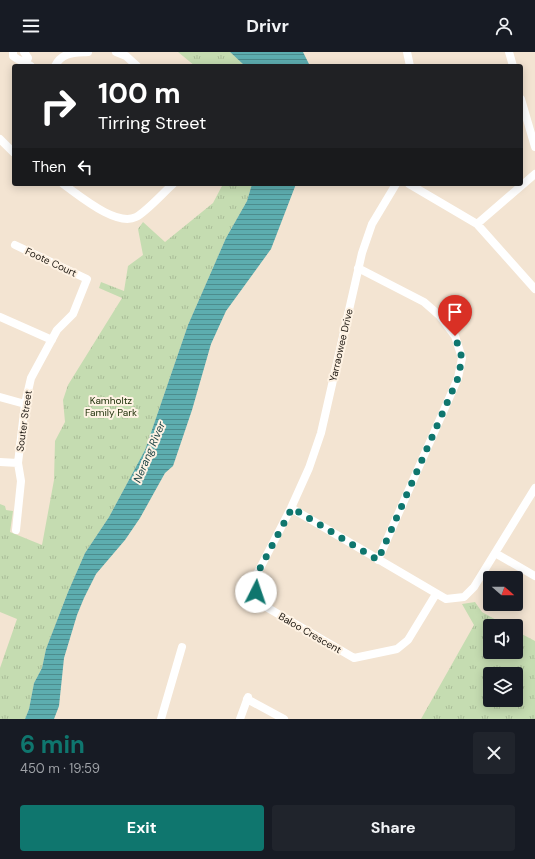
<!DOCTYPE html>
<html lang="en">
<head>
<meta charset="utf-8">
<style>
	:root { --surface:#171b24; --page:#20242c; --text:#f1f3f6; --muted:#9ea1a6; --accent:#0f766e }
	body { margin:0; font-family:"DM Sans",sans-serif; background:var(--page); color:var(--text); height:100vh; display:flex; flex-direction:column; font-size:15px; white-space:nowrap }
	* { box-sizing:border-box; margin:0 }
	p { font-size:13px; color:var(--muted) }
	.icon { flex:none; width:22px; height:22px; fill:none; stroke:currentColor; stroke-width:2; stroke-linecap:round; stroke-linejoin:round }
	.map { position:relative; height:667px; overflow:hidden }
	.panel { display:flex; flex-direction:column; background:var(--surface); flex:1 }
	.panel>* { flex:none }
	.guide { position:absolute; left:12px; top:12px; width:511px; height:122px; border-radius:4px; box-shadow:0 2px 10px #0003; background:#202124; color:#fff; overflow:hidden }
	.needle { width:26px; rotate:110deg }
	.fabs { position:absolute; left:483px; top:519px; display:grid; gap:8px }
	.fabs a { display:grid; place-items:center; width:40px; height:40px; border-radius:4px; background:var(--surface); box-shadow:0 2px 10px #0003; font-size:20px }
	.pin { position:absolute; display:grid; place-items:center; width:34px; height:34px; color:#fff; margin:-41px -17px; border-radius:50% 50% 50% 0; rotate:-45deg; box-shadow:0 0 4px #0007 }
	.pin .icon { rotate:45deg }
	.me { position:absolute; width:44px; margin:-22px; rotate:4deg; stroke-linejoin:round; filter:drop-shadow(0 0 3px #0008) }
	.turn { display:flex; align-items:center; gap:14px; height:84px; padding:0 20px; font-size:18px }
	.turn .icon { width:52px; height:52px; stroke-width:2.5 }
	.turn b { display:block; font-size:28px; line-height:34px }
	.then { display:flex; align-items:center; height:38px; padding:0 20px; background:#0003; gap:8px; font-size:15px }
	.round { display:grid; place-items:center; flex:none; width:42px; height:42px; border-radius:4px; background:var(--page) }
	.overview { display:flex; align-items:center; justify-content:space-between; height:68px; padding:0 20px }
	h1 { font-size:24px; font-weight:700; line-height:30px; color:var(--accent) }
	.cta { display:flex; gap:8px; margin-top:auto; padding:8px 20px }
	.cta a { flex:1; height:46px; border-radius:4px; background:var(--accent); color:#fff; font-size:16px; font-weight:700; line-height:46px; text-align:center }
	.cta a+a { background:var(--page); color:var(--text) }
	header { display:flex; justify-content:space-between; align-items:center; height:52px; padding:0 20px; background:var(--surface); font-size:18px; font-weight:700 }
	.map>svg:first-child { display:block }
	.park { fill:url(#park-tufts); fill-rule:evenodd }
	.water { fill:url(#water-rules) }
	.lines { fill:none; stroke-linecap:round; stroke-linejoin:round }
	.minor { stroke:#fff; stroke-width:8 }
	.route { stroke:#0f766e; stroke-width:7; stroke-dasharray:0 12.6 }
	.labels { text-anchor:middle; dominant-baseline:central; stroke-width:4; stroke-linejoin:round; paint-order:stroke }
	.street-label { font-size:10px; fill:#19140e; stroke:#fef2e3 }
	.park-label { font-size:10px; fill:#20320b; stroke:#fef2e3 }
	.water-label { font-size:11px; font-style:italic; fill:#1e4546; stroke:#fef2e3 }
</style>
</head>
<body>
<header><svg class="icon" aria-label="menu" viewBox="0 0 24 24"><path d="M4 6h16M4 12h16M4 18h16"/></svg>Drivr<svg class="icon" aria-label="person" viewBox="0 0 24 24"><circle cx="12" cy="8" r="4"/><path d="M4 21q1-7 8-7t8 7"/></svg></header>
<div class="map">
<svg width="535" height="667" viewBox="0 0 535 667">
	<defs>
		<pattern id="park-tufts" width="24" height="20" patternUnits="userSpaceOnUse"><rect width="24" height="20" fill="#c5dcb1"/><path d="M3 7l-1-3M5 7V3M7 7l1-3M15 17l-1-3M17 17v-4M19 17l1-3" fill="none" stroke="#a9bc97"/></pattern>
		<pattern id="water-rules" width="6" height="5" patternUnits="userSpaceOnUse"><rect width="6" height="5" fill="#5dadaf"/><path d="M0 2.5h6" fill="none" stroke="#4c8c8d"/></pattern>
	</defs>
	<rect width="100%" height="100%" fill="#f3e4d2"/>
	<path class="park" d="M178,0H230L245,14H195Z
		M223,132H252L247,149L226,186L188,273L145,398L109,465L85,501L68,540L46,597L42,616L34,631L29,657L25,667H0V616L17,567L0,560V452L5,454L6,458L13,459L10,480L42,493L54,428L55,389L65,370L63,348L68,333L122,246L99,236L101,230L124,239L128,214L143,203L138,177L143,170L165,190L213,151Z
		M475,550L482,560L507,574H490V600H516V579L535,589V667H421L474,573L462,552ZM490,622H516V648H490Z"/>
	<path class="water" d="M230,0H303L310,14H245Z
		M252,132H296L271,197L226,259L211,292L192,358L173,414L165,421L140,466L125,488L96,522L84,546L77,563L64,606L59,654L54,667H25L29,657L34,631L42,616L46,597L68,540L85,501L109,465L145,398L188,273L226,186L247,149Z"/>
	<g class="lines">
		<path class="minor" d="M13,0V4C20,10 25,9 31,14
			M24,0L28,6L26,10
			M116,0L126,4L137,14
			M407,0L410,14
			M509,0L513,14
			M55,14C62,0 74,1 88,0
			M521,47L535,95
			M0,87L14,101
			M63,132C79,143 116,175 136,165C146,160 164,140 173,132
			M396,132L372,172L362,201L321,381L309,416L291,456L256,524V541L261,552L354,606L397,597L408,588L436,542
			M409,132L477,172L535,237
			M477,172L535,122
			M15,193L87,227L73,262L57,278L31,326L25,352L18,411L21,429L16,478
			M358,216L424,250L440,264L455,284L462,306L458,326L378,508
			M0,265L52,288
			M0,345L25,352
			M0,410L18,411
			M291,456L446,547L464,545L474,535L535,436
			M495,501L535,524
			M247,647L284,667
			M161,667L182,595
			M240,667L248,645"/>
	</g>
	<g class="lines">
		<path class="route" d="M256,540V524L292,456L378,508L458,326L462,306L455,284"/>
	</g>
	<g class="labels">
		<g class="street-label">
			<text transform="translate(51 210) rotate(25)">Foote Court</text>
			<text transform="translate(341 293) rotate(-77)">Yarraowee Drive</text>
			<text transform="translate(24 369) rotate(-82)">Souter Street</text>
			<text transform="translate(310 581) rotate(30)">Baloo Crescent</text>
		</g>
		<g class="park-label">
			<text x="111" y="348">Kamholtz<tspan x="111" dy="12">Family Park</tspan></text>
		</g>
		<g class="water-label">
			<text transform="translate(149 400) rotate(-67)">Nerang River</text>
		</g>
	</g>
</svg>
<div class="fabs">
<a><svg class="needle" viewBox="-14 -14 28 28"><path d="M0-13l5 13h-10z" fill="#e53935"/><path d="M0 13l5-13h-10z" fill="#9ea1a6"/></svg></a>
<a><svg class="icon" aria-label="sound" viewBox="0 0 24 24"><path d="M4 9h4l5-4v14l-5-4H4zM17 9q2 3 0 6"/></svg></a>
<a><svg class="icon" aria-label="layers" viewBox="0 0 24 24"><path d="M12 4l9 5-9 5-9-5zM3 14l9 5 9-5"/></svg></a>
</div>
<div class="pin" style="left:455px;top:284px;background:#d93025"><svg class="icon" aria-label="arrive" viewBox="0 0 24 24"><path d="M6 21V4h12l-3 4 3 4H6"/></svg></div>
<svg class="me" style="left:256px;top:540px" viewBox="-20 -20 40 40"><circle r="19" fill="#fff"/><path d="M0-13L10 11 0 6-10 11z" fill="#0f766e"/></svg>
<div class="guide">
<div class="turn"><svg class="icon" aria-label="right" viewBox="0 0 24 24"><path d="M7 20v-9h11M14 6l5 5-5 5"/></svg><div><b>100 m</b>Tirring Street</div></div>
<div class="then">Then<svg class="icon" aria-label="left" viewBox="0 0 24 24"><path d="M17 20v-9H6M10 6l-5 5 5 5"/></svg></div>
</div>
</div>
<section class="panel">
<div class="overview"><div><h1>6 min</h1><p>450 m · 19:59</p></div><a class="round"><svg class="icon" aria-label="close" viewBox="0 0 24 24"><path d="M6 6l12 12M18 6L6 18"/></svg></a></div>
<div class="cta"><a>Exit</a><a>Share</a></div>
</section>
</body>
</html>
